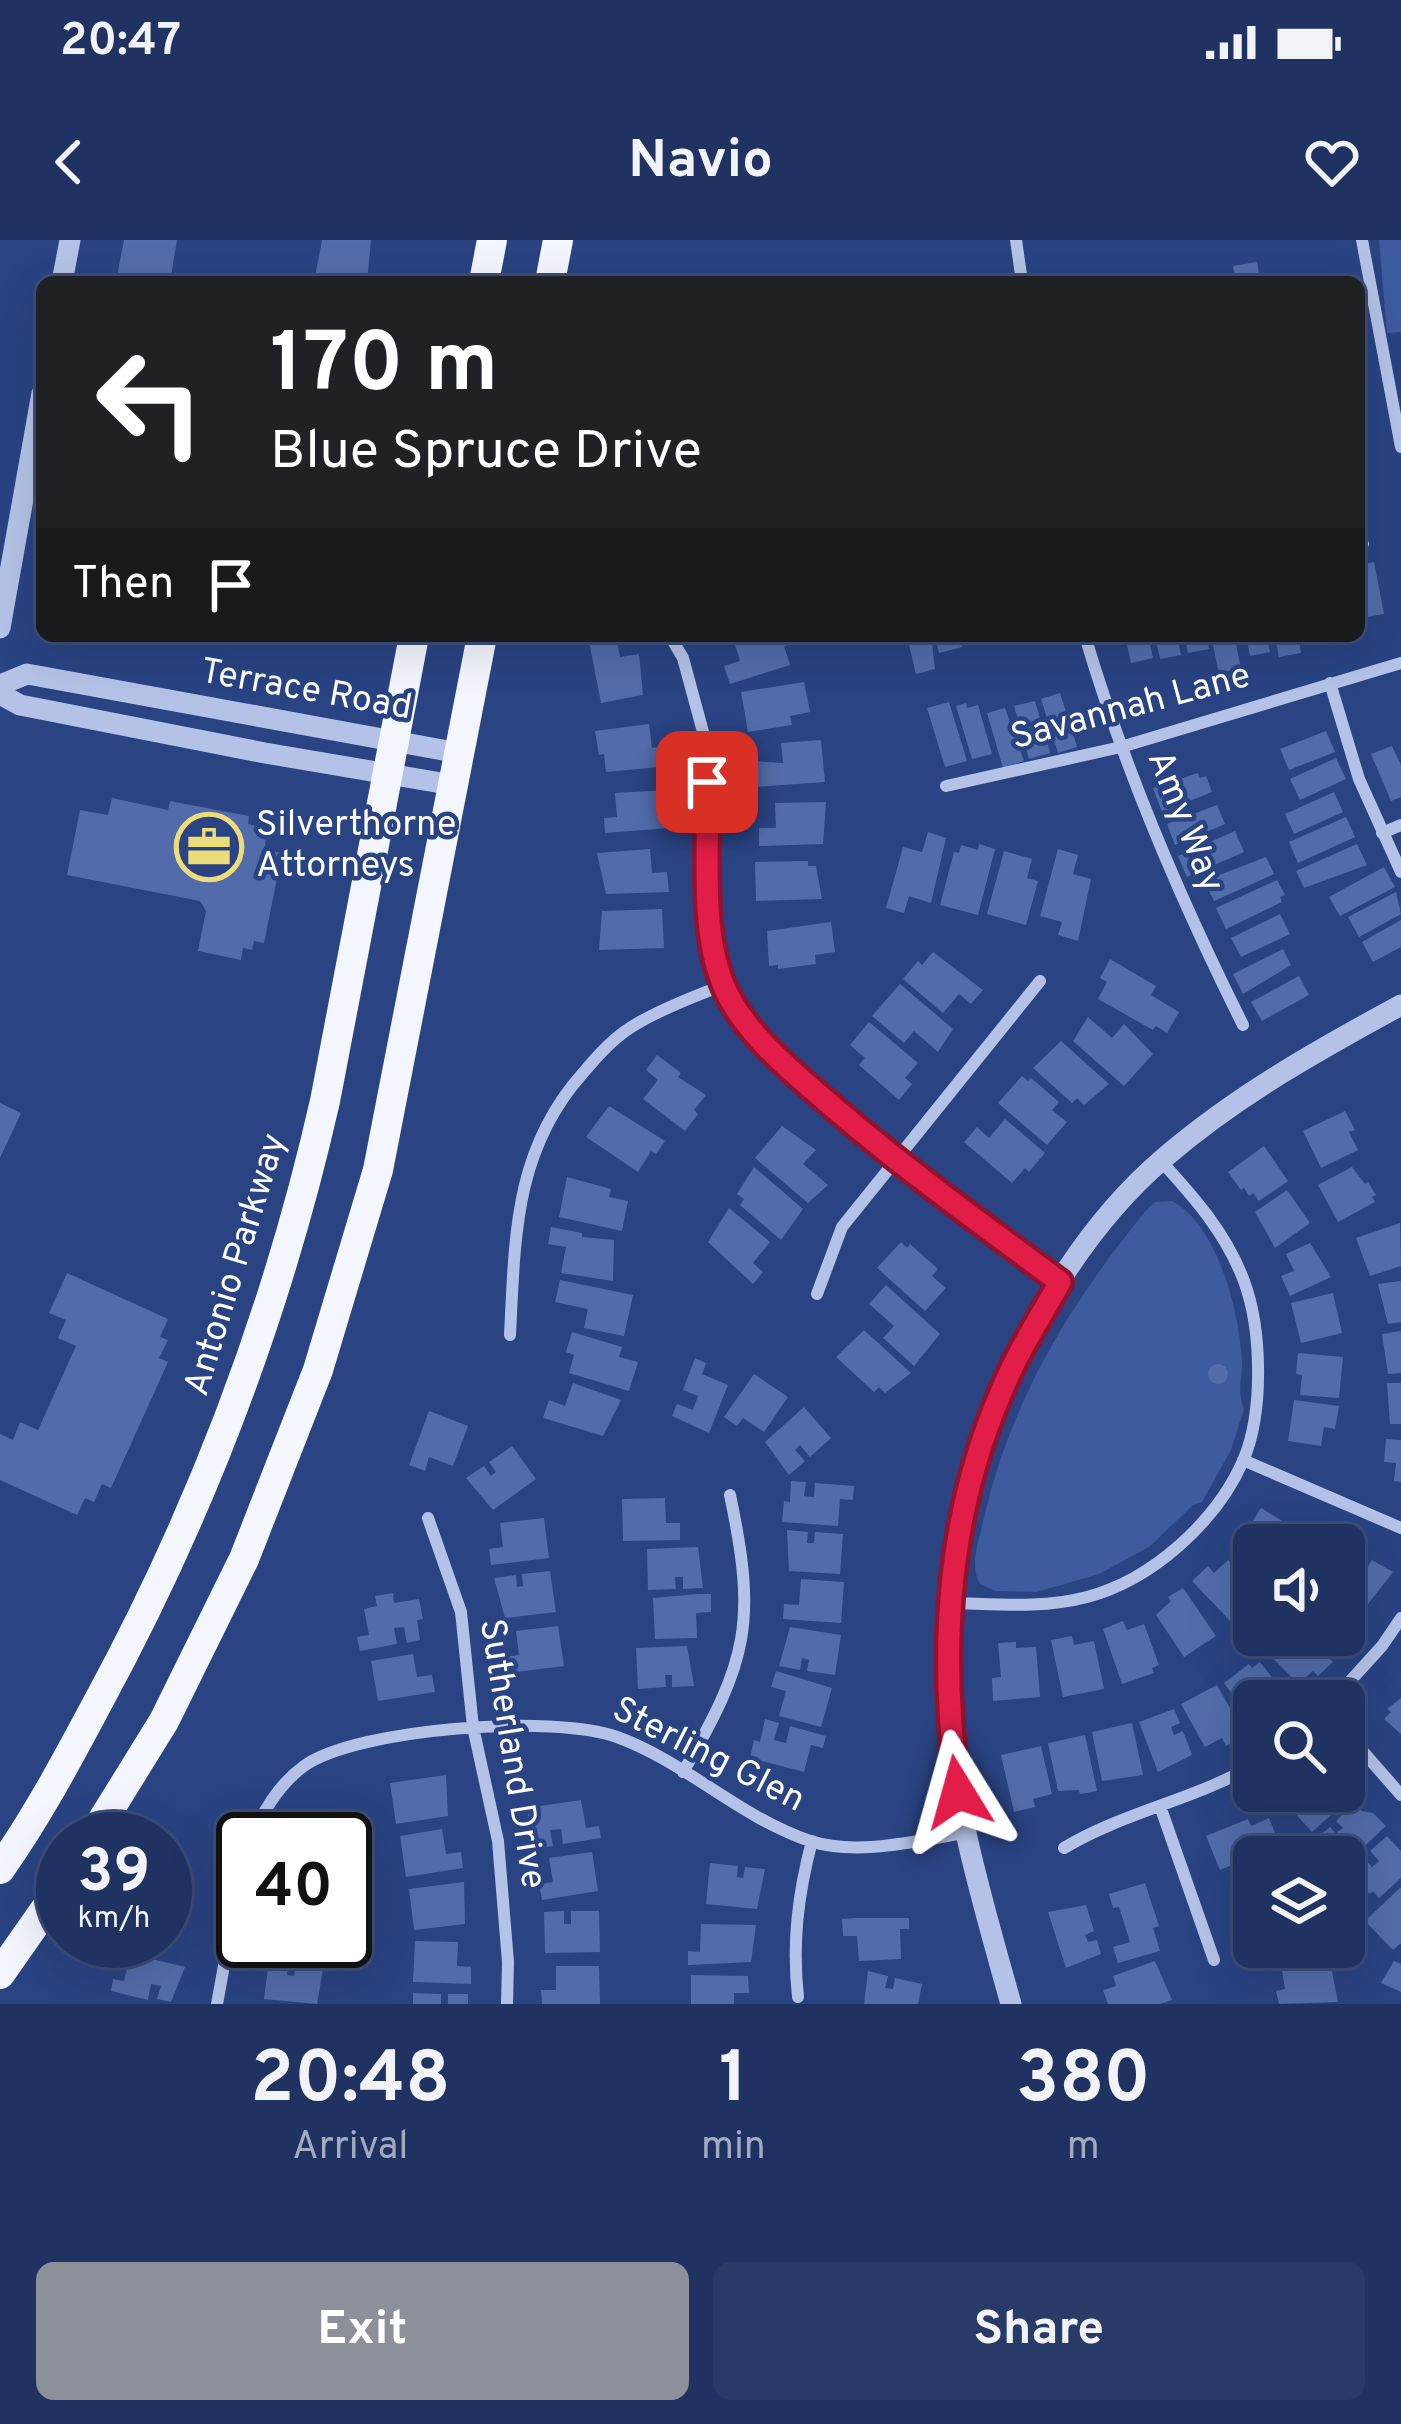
<!DOCTYPE html>
<html lang="en">
<head>
<meta charset="utf-8">
<style>
	:root { --surface:#1f3262; --page:#273a68; --text:#f1f3f6; --muted:#a1aabe; --line:#3c4d77; --accent:#8c9099 }
	body { margin:0; font-family:Overpass,sans-serif; background:var(--page); color:var(--text); height:100vh; display:flex; flex-direction:column; font-size:45px; white-space:nowrap }
	* { box-sizing:border-box; margin:0 }
	p { font-size:39px; color:var(--muted) }
	.icon { flex:none; width:66px; height:66px; fill:none; stroke:currentColor; stroke-width:2; stroke-linecap:round; stroke-linejoin:round }
	.map { position:relative; height:1764px; overflow:hidden }
	.side { display:flex; flex-direction:column; background:var(--surface); flex:1 }
	.side>* { flex:none }
	.top-card { position:absolute; left:36px; top:36px; width:1329px; height:366px; border-radius:18px; box-shadow:0 12px 48px #0002,0 0 0 3px var(--line); background:#202124; color:#fff; overflow:hidden }
	.fabs { position:absolute; left:1233px; top:1284px; display:grid; gap:24px }
	.fabs a { display:grid; place-items:center; width:132px; height:132px; border-radius:18px; background:var(--surface); box-shadow:0 12px 48px #0002,0 0 0 3px var(--line); font-size:60px }
	.speed { position:absolute; left:36px; top:1572px; display:flex; gap:24px; font-size:60px; font-weight:700; text-align:center }
	.speed>* { display:grid; place-content:center; width:156px; height:156px; border-radius:50%; background:var(--surface); box-shadow:0 12px 48px #0002,0 0 0 3px var(--line); line-height:1 }
	.speed small { font-size:30px; font-weight:400 }
	.speed .limit { border:6px solid #111; border-radius:18px; background:#fff; color:#111 }
	.pin { position:absolute; display:grid; place-items:center; width:102px; height:102px; color:#fff; margin:-51px; border-radius:24px; box-shadow:0 6px 18px #0006 }
	.me { position:absolute; width:132px; margin:-66px; rotate:352deg; stroke-linejoin:round; filter:drop-shadow(0 0 9px #0008) }
	.turn { display:flex; align-items:center; gap:42px; height:252px; padding:0 36px; font-size:54px }
	.turn .icon { width:156px; height:156px; stroke-width:2.5 }
	.turn b { display:block; font-size:84px; line-height:102px }
	.then { display:flex; align-items:center; height:114px; padding:0 36px; background:#0003; gap:24px; font-size:45px }
	.eta { display:flex; justify-content:space-evenly; align-items:center; height:204px; text-align:center }
	.eta b { font-size:72px; font-weight:700; line-height:84px }
	.cta { display:flex; gap:24px; margin-top:auto; padding:24px 36px }
	.cta a { flex:1; height:138px; border-radius:18px; background:var(--accent); color:#fff; font-size:48px; font-weight:700; line-height:138px; text-align:center }
	.cta a+a { background:var(--page); color:var(--text) }
	.status { display:flex; justify-content:space-between; align-items:center; height:84px; padding:0 60px; background:var(--surface); direction:ltr }
	.status svg { height:33px; fill:currentColor }
	header { display:flex; justify-content:space-between; align-items:center; height:156px; padding:0 36px; background:var(--surface); font-size:54px; font-weight:700 }
	.map>svg:first-child { display:block }
	.green { fill:#3e5b9f }
	.building { fill:#526cab }
	.lines { fill:none; stroke-linecap:round; stroke-linejoin:round }
	.minor { stroke:#b3c2e6; stroke-width:12 }
	.tertiary { stroke:#b3c2e6; stroke-width:21 }
	.primary { stroke:#f4f6fe; stroke-width:30 }
	.route-casing { stroke:#92132f; stroke-width:30 }
	.route { stroke:#e11d48; stroke-width:21 }
	.labels { text-anchor:middle; dominant-baseline:central; stroke-width:9; stroke-linejoin:round; paint-order:stroke }
	.street-label { font-size:36px; fill:#fff; stroke:#294383 }
	.poi-label { font-size:36px; fill:#fff; stroke:#294383; text-anchor:start }
</style>
</head>
<body>
<div class="status"><b>20:47</b><svg viewBox="0 0 49 12"><path d="M0 12V9h3v3zM5 12V6h3v6zM10 12V3h3v9zM15 12V0h3v12zM26 1h20v11H26zM47 4h2v5h-2z"/></svg></div>
<header><svg class="icon" aria-label="back" viewBox="0 0 24 24"><path d="M15 5l-7 7 7 7"/></svg>Navio<svg class="icon" aria-label="heart" viewBox="0 0 24 24"><path d="M12 20l-8-8c-3-5 5-10 8-4 3-6 11-1 8 4z"/></svg></header>
<div class="map">
<svg width="1401" height="1764" viewBox="0 0 1401 1764">
	<rect width="100%" height="100%" fill="#294383"/>
	<path class="green" d="M1379,0H1401V92L1387,93Z
		M1172,961C1218,985 1240,1074 1242,1122C1242,1138 1237,1153 1244,1169L1231,1210L1202,1262L1193,1265L1149,1307L1099,1334L1037,1352L995,1351L980,1344C969,1325 979,1302 983,1282C1010,1161 1071,1061 1149,967L1156,962Z"/>
	<path class="building" d="M124,0H177L170,42H116Z
		M322,0H371L367,42H314Z
		M1257,22L1260,42H1236L1233,26Z
		M1195,33L1197,42H1177L1176,36Z
		M1359,259L1368,292L1359,294Z
		M1374,322L1384,374L1361,378L1359,325Z
		M588,396H616L620,417L639,414L643,455L601,463Z
		M739,396H786L789,405L784,406L790,425L730,444L724,426L740,421L733,398Z
		M907,396H931L935,429L916,434Z
		M935,396H959L962,407L939,413Z
		M1125,396H1148L1153,418L1131,423Z
		M1155,396H1177L1181,415L1160,419Z
		M1184,396H1206L1209,409L1188,413Z
		M1211,396H1234L1241,428L1219,433Z
		M1246,396H1267L1270,412L1250,416Z
		M1275,396H1298L1301,413L1279,417Z
		M804,442L810,472L790,476L792,485L748,492L741,452Z
		M1060,453L1077,507L1058,513L1041,459Z
		M1035,461L1050,513L1029,519L1014,466Z
		M949,462L967,521L945,527L927,468Z
		M966,463L967,468L978,465L992,514L972,519L956,466Z
		M1005,468L1024,521L1003,528L987,473Z
		M649,484L652,508L667,506L670,526L606,532L604,514L599,515L595,491Z
		M1326,491L1335,512L1289,530L1280,509Z
		M821,500L825,542L753,547L751,521L783,523L781,503Z
		M1392,506L1401,525V557L1391,561L1371,514Z
		M1336,518L1346,539L1300,560L1290,539Z
		M1198,533L1200,538L1206,536L1212,552L1162,572L1153,548Z
		M669,550V588L605,593L604,578L617,577L615,553Z
		M1334,552L1343,572L1294,594L1285,574Z
		M112,558L168,570L170,561L249,576L248,584L268,589L264,610L282,613L264,703L254,701L252,710L243,708L241,720L198,711L206,671L200,661L67,635L80,570L108,575Z
		M826,562L823,604L759,606V588H776L775,563Z
		M1217,565L1225,584L1175,605L1167,584Z
		M1346,577L1355,597L1298,623L1289,602Z
		M1235,591L1244,612L1187,637L1178,616Z
		M928,592L946,598L931,663L909,656L904,673L886,668L903,607L922,612Z
		M979,604L995,609L978,675L940,665L954,612L959,613L961,605L978,610Z
		M1357,604L1367,625L1304,648L1296,631Z
		M650,609L652,633L667,632L669,652L606,654L597,613Z
		M1058,609L1078,615L1073,634L1091,639L1078,701L1058,695L1062,682L1040,676Z
		M1004,611L1032,619L1027,638L1038,641L1026,685L987,674Z
		M1266,617L1274,634L1214,661L1204,641Z
		M808,621V626H816L822,659L756,661L755,622Z
		M1384,627L1395,647L1340,676L1329,657Z
		M1277,640L1285,655L1280,657L1282,662L1226,689L1216,668Z
		M1396,652L1401,674L1359,697L1348,677Z
		M662,669L664,708L599,710L602,671Z
		M1280,674L1290,694L1241,717L1231,698Z
		M1401,680V707L1373,722L1362,702Z
		M831,682L835,712L815,715L816,724L778,729V725L769,726L767,691Z
		M1283,709L1291,725L1243,754L1233,734Z
		M933,712L983,750L971,764L959,754L943,773L903,739L918,721L922,725Z
		M1110,719L1156,746L1151,755L1179,772L1167,793L1156,786L1153,790L1098,759L1107,742L1100,738Z
		M1299,736L1309,755L1262,781L1251,762Z
		M900,744L953,789L938,812L914,791L904,803L872,776Z
		M1088,777L1112,798L1124,784L1153,814L1124,846L1073,801Z
		M869,782L918,823L905,838L912,844L899,860L859,825L865,818L850,805Z
		M1061,801L1109,844L1084,865L1077,858L1072,863L1033,828Z
		M657,815L681,833L678,837L706,855L694,870L698,874L685,891L643,859L658,840L646,830Z
		M1022,836L1028,841L1031,838L1059,862L1052,870L1067,882L1047,905L998,863Z
		M0,863L21,873L0,918Z
		M609,866L665,901L656,914L651,911L638,932L586,897Z
		M1345,871L1355,890L1349,892L1358,910L1321,928L1303,891Z
		M1005,879L1045,913L1029,932L1025,928L1012,943L964,902L977,887L989,898Z
		M782,886L816,910L803,924L828,945L808,963L755,918Z
		M1264,906L1288,941L1259,961L1253,953L1249,956L1244,948L1241,950L1228,932Z
		M754,927L803,969L781,1000L740,965L744,959L737,954Z
		M1352,927L1365,944L1368,942L1376,955L1372,957L1375,962L1338,982L1318,945Z
		M567,937L611,949L609,957L628,961L622,991L559,977Z
		M1287,950L1310,983L1275,1008L1255,972Z
		M729,968L770,1002L753,1023L763,1032L753,1044L708,1002Z
		M1400,983L1401,1026L1370,1036L1356,998Z
		M551,987L582,993V997L614,1000L613,1041L561,1033L566,1007L548,1004Z
		M901,1002L907,1008L910,1004L938,1029L932,1036L946,1048L925,1071L877,1028Z
		M1310,1003L1331,1037L1290,1056L1281,1036L1294,1031L1286,1014Z
		M67,1033L168,1079L160,1097L168,1100L159,1118L168,1122L111,1248L102,1244L94,1262L85,1258L77,1275L0,1240V1194L13,1200L20,1182L38,1190L76,1106L58,1098L66,1080L49,1073Z
		M560,1040L633,1055L624,1096L584,1088L588,1069L555,1062Z
		M1401,1041V1082L1388,1084L1378,1044Z
		M886,1045L940,1094L914,1126L883,1098L894,1086L869,1064Z
		M1333,1053L1342,1093L1301,1103L1291,1063Z
		M864,1090L911,1133L885,1153L879,1147L874,1152L836,1117Z
		M1401,1091V1133L1388,1134L1382,1094Z
		M572,1092L622,1107L619,1117L638,1122L629,1151L569,1133L574,1115L566,1112Z
		M1298,1113L1343,1117L1339,1158L1300,1155L1302,1135L1296,1134Z
		M695,1118L706,1123L702,1134L728,1145L709,1193L672,1176L677,1164L693,1170L698,1156L683,1150Z
		M1208 1134a10 10 0 1 1 20 0a10 10 0 1 1-20 0Z
		M754,1134L788,1157L764,1192L743,1178L737,1186L724,1177Z
		M573,1143L621,1160L603,1196L543,1178L549,1160L565,1166Z
		M1387,1143H1401V1184H1390Z
		M1294,1160L1339,1166L1335,1189L1324,1187L1321,1206L1288,1201Z
		M804,1167L831,1198L810,1217L800,1205L795,1210L805,1221L789,1235L765,1202Z
		M429,1171L468,1186L453,1226L429,1217L425,1231L409,1225Z
		M1386,1199L1401,1200V1242L1394,1241L1396,1223L1384,1222Z
		M512,1206L536,1239L493,1270L466,1238L484,1226L491,1236L496,1232L489,1222Z
		M791,1241L806,1242L804,1256L814,1257L815,1243L854,1246L853,1260L840,1259L838,1286L782,1282L784,1261L790,1262Z
		M665,1258L666,1283H680V1300L623,1301L622,1259Z
		M1261,1268L1300,1292L1296,1298L1307,1305H1252L1242,1298Z
		M544,1278L549,1318L491,1325L489,1309L503,1307L500,1283Z
		M787,1290L808,1292L807,1303H814L815,1292L843,1294L840,1334L789,1331Z
		M1348,1305L1365,1315L1359,1325L1366,1330L1372,1320L1393,1332L1368,1364L1344,1349V1311Z
		M698,1307L703,1348L683,1349V1337H675L676,1349L648,1350L647,1309Z
		M1228,1320L1254,1347V1364L1233,1384L1192,1341L1208,1326L1214,1333Z
		M550,1331L556,1372L505,1378L494,1338L516,1335L517,1347L523,1346L522,1334Z
		M801,1339L844,1342L841,1383L783,1379L784,1364L799,1365Z
		M1183,1348L1216,1396L1184,1417L1156,1375L1171,1361L1168,1357Z
		M393,1353L394,1363L419,1359L423,1379L417,1380L420,1400L407,1403L404,1387L394,1388L397,1404L360,1411L357,1397L369,1395L364,1369L377,1366L375,1356Z
		M698,1354H711V1372L696,1373L697,1398L655,1399L653,1358Z
		M1344,1364L1360,1376L1340,1408L1324,1395H1344Z
		M1123,1381L1127,1390L1144,1384L1159,1425L1152,1428L1154,1433L1122,1444L1103,1389Z
		M558,1386L564,1426L507,1433L505,1417L519,1415L516,1391Z
		M790,1387L841,1395L835,1435L807,1431L809,1420L802,1418L800,1430L779,1426Z
		M1277,1395H1306L1333,1422L1318,1436L1313,1431L1298,1444L1263,1408Z
		M1072,1396L1074,1405L1094,1401L1104,1449L1063,1457L1051,1400Z
		M1016,1402V1408L1036,1407L1040,1457L993,1461L992,1438L1001,1437L998,1403Z
		M687,1406L694,1446L672,1447V1435H665L666,1447L638,1449L636,1408Z
		M413,1414L417,1437L432,1435L435,1452L378,1461L371,1421Z
		M1260,1422L1287,1457L1281,1461H1254V1483L1241,1466L1251,1459L1246,1452L1236,1459L1224,1443L1249,1424L1252,1428Z
		M776,1431L832,1448L821,1487L779,1476L786,1451L771,1447Z
		M1217,1445L1245,1495L1226,1506L1222,1498L1205,1507L1181,1464Z
		M1401,1458V1494L1384,1479L1391,1472L1387,1469Z
		M1174,1469L1180,1483L1171,1487L1174,1495L1183,1491L1192,1515L1158,1532L1139,1482Z
		M765,1479L779,1483L774,1500L786,1503L790,1486L826,1496L823,1508L811,1505L804,1532L750,1518L754,1500L760,1502Z
		M1132,1483L1143,1535L1102,1541L1092,1492Z
		M1085,1495L1097,1551L1080,1554L1079,1550L1058,1551L1048,1503Z
		M1041,1506L1052,1554L1033,1559L1035,1567L1014,1572L1001,1515Z
		M446,1535L448,1576L396,1584L390,1543Z
		M1296,1551H1342L1349,1559L1312,1592L1285,1562Z
		M581,1560L586,1588L599,1586L601,1598L563,1604L561,1589L550,1590L553,1606L533,1609L527,1568Z
		M1354,1563L1362,1571L1373,1573L1386,1586L1344,1625V1617H1336L1319,1596L1330,1587L1336,1593L1343,1588L1336,1581Z
		M1269,1578L1283,1612L1268,1617L1264,1606L1230,1620L1232,1625L1220,1630L1206,1596L1248,1579L1251,1586Z
		M442,1589L446,1614L461,1612L463,1628L406,1637L400,1596Z
		M1387,1596L1401,1611V1638L1379,1658L1373,1651L1370,1654L1348,1631L1363,1617L1372,1627L1379,1621L1370,1611Z
		M592,1612L598,1651L542,1660L539,1644L553,1642L549,1618Z
		M710,1623L738,1626L737,1637L743,1638L745,1627L765,1629L757,1669L706,1664Z
		M1254,1638V1659L1247,1660L1242,1641Z
		M464,1642L465,1684L414,1690L409,1649Z
		M1145,1643L1159,1686L1153,1688L1160,1711L1118,1723L1113,1707L1130,1702L1119,1667L1113,1668L1109,1654Z
		M1401,1647V1703L1393,1710L1365,1681Z
		M1086,1665L1094,1691L1085,1695L1088,1702L1097,1700L1101,1714L1066,1728L1048,1672Z
		M564,1671V1684H571V1671H599L600,1712L545,1713L544,1672Z
		M855,1678H909V1689H900L901,1719L859,1721L857,1696H843L842,1679Z
		M701,1684L756,1685L751,1722L688,1725V1711L700,1712Z
		M283,1701H325L323,1711Z
		M415,1701L458,1702L457,1726L471,1727V1744L413,1742Z
		M1279,1707H1325L1326,1714L1283,1723Z
		M131,1714L185,1727L171,1762L157,1759L161,1746L151,1744L148,1760L111,1751L113,1739L124,1741Z
		M269,1719L289,1722L287,1735L294,1736L296,1724L323,1729L317,1764L264,1759Z
		M1155,1721L1172,1760L1159,1764H1108L1103,1750L1116,1746L1113,1736Z
		M1330,1721L1338,1762L1279,1764L1276,1751L1285,1749L1282,1730Z
		M1394,1721L1401,1724V1752L1381,1743Z
		M556,1726H599L600,1764H542L541,1750H556Z
		M868,1731L888,1736L885,1748L893,1749L895,1738L922,1744L918,1764H864Z
		M691,1735L748,1736L749,1753H734V1764H691Z
		M413,1753L441,1754V1764H413Z
		M448,1754H468V1764H448Z"/>
	<g class="lines">
		<path class="minor" d="M1016,0L1022,42
			M1362,0L1401,207
			M1359,305L1363,304
			M670,396L683,418L706,503V662L723,745L752,788L793,832L895,921L1060,1041
			M1085,396C1125,531 1180,659 1243,785
			M1330,443L1359,539L1401,632
			M946,546L1121,507L1401,423
			M1382,593L1401,585
			M817,1054L842,987L1040,741
			M510,1095C515,997 514,910 583,833C599,814 616,795 638,783C665,767 694,757 723,745
			M1243,1220L1401,1288
			M428,1278L461,1372L473,1487L498,1601L508,1722L507,1764
			M950,1363C996,1364 1042,1369 1087,1357C1152,1340 1216,1282 1243,1221C1264,1172 1262,1090 1244,1041C1226,993 1194,957 1160,920
			M1332,1461L1382,1406L1401,1378
			M1344,1490L1401,1555
			M683,1532C748,1421 757,1382 730,1255
			M1160,1566L1214,1720
			M251,1599C263,1571 279,1544 304,1526C358,1488 554,1474 617,1497C686,1522 739,1577 810,1601C857,1616 916,1601 964,1593
			M1064,1608C1124,1572 1194,1560 1254,1525
			M798,1757C792,1703 798,1654 812,1601
			M217,1764L243,1621"/>
		<path class="tertiary" d="M62,42L70,0
			M0,388L42,153
			M0,445L27,434L459,513
			M0,454L20,465L265,513L453,545
			M1011,1764C984,1667 955,1571 947,1470C932,1282 1019,1042 1164,918C1236,856 1318,810 1401,765"/>
		<path class="primary" d="M484,42L492,0
			M550,42L558,0
			M91,1599L164,1481L244,1319L318,1130L378,930L482,396
			M0,1629C37,1577 67,1520 97,1464C201,1273 277,1073 325,861L414,396
			M0,1734L63,1644"/>
	</g>
	<g class="lines">
		<g class="route-casing">
			<path id="route" d="M707,542C710,605 699,685 723,744C741,790 790,830 826,861C901,926 980,983 1060,1042C1044,1071 1025,1100 1011,1130C947,1265 938,1406 958,1552"/>
		</g>
		<use href="#route" class="route"/>
	</g>
	<defs>
		<g id="office-ring" transform="scale(3.45)"><circle r="9.5" fill="#294383" stroke="#eddd7a" stroke-width="1.5"/><path d="M-6-3h4V-5.5h4V-3h4V5H-6ZM-1-4.5V-3h2v-1.5ZM-6 0V1H6V0Z" fill="#eddd7a"/></g>
	</defs>
	<g fill-rule="evenodd">
		<use href="#office-ring" x="209" y="607"/>
	</g>
	<g class="labels">
		<g class="street-label">
			<text transform="translate(306 451) rotate(10)">Terrace Road</text>
			<text transform="translate(1131 468) rotate(-15)">Savannah Lane</text>
			<text transform="translate(1184 582) rotate(68)">Amy Way</text>
			<text transform="translate(237 1025) rotate(-73)">Antonio Parkway</text>
			<text transform="translate(511 1514) rotate(81)">Sutherland Drive</text>
			<text transform="translate(708 1516) rotate(27)">Sterling Glen</text>
		</g>
		<g class="poi-label">
			<text x="256" y="586">Silverthorne<tspan x="256" dy="41">Attorneys</tspan></text>
		</g>
	</g>
</svg>
<div class="fabs">
<a><svg class="icon" aria-label="sound" viewBox="0 0 24 24"><path d="M4 9h4l5-4v14l-5-4H4zM17 9q2 3 0 6"/></svg></a>
<a><svg class="icon" aria-label="search" viewBox="0 0 24 24"><circle cx="10" cy="10" r="6"/><path d="M15 15l6 6"/></svg></a>
<a><svg class="icon" aria-label="layers" viewBox="0 0 24 24"><path d="M12 4l9 5-9 5-9-5zM3 14l9 5 9-5"/></svg></a>
</div>
<div class="speed"><div>39<small>km/h</small></div><div class="limit">40</div></div>
<div class="pin" style="left:707px;top:542px;background:#d93025"><svg class="icon" aria-label="arrive" viewBox="0 0 24 24"><path d="M6 21V4h12l-3 4 3 4H6"/></svg></div>
<svg class="me" style="left:958px;top:1552px" viewBox="-20 -20 40 40"><path d="M0-17L14 15 0 8-14 15z" fill="#e11d48" stroke="#fff" stroke-width="4"/></svg>
<div class="top-card">
<div class="turn"><svg class="icon" aria-label="left" viewBox="0 0 24 24"><path d="M17 20v-9H6M10 6l-5 5 5 5"/></svg><div><b>170 m</b>Blue Spruce Drive</div></div>
<div class="then">Then<svg class="icon" aria-label="arrive" viewBox="0 0 24 24"><path d="M6 21V4h12l-3 4 3 4H6"/></svg></div>
</div>
</div>
<section class="side">
<div class="eta">
<div><b>20:48</b><p>Arrival</p></div>
<div><b>1</b><p>min</p></div>
<div><b>380</b><p>m</p></div>
</div>
<div class="cta"><a>Exit</a><a>Share</a></div>
</section>
</body>
</html>
